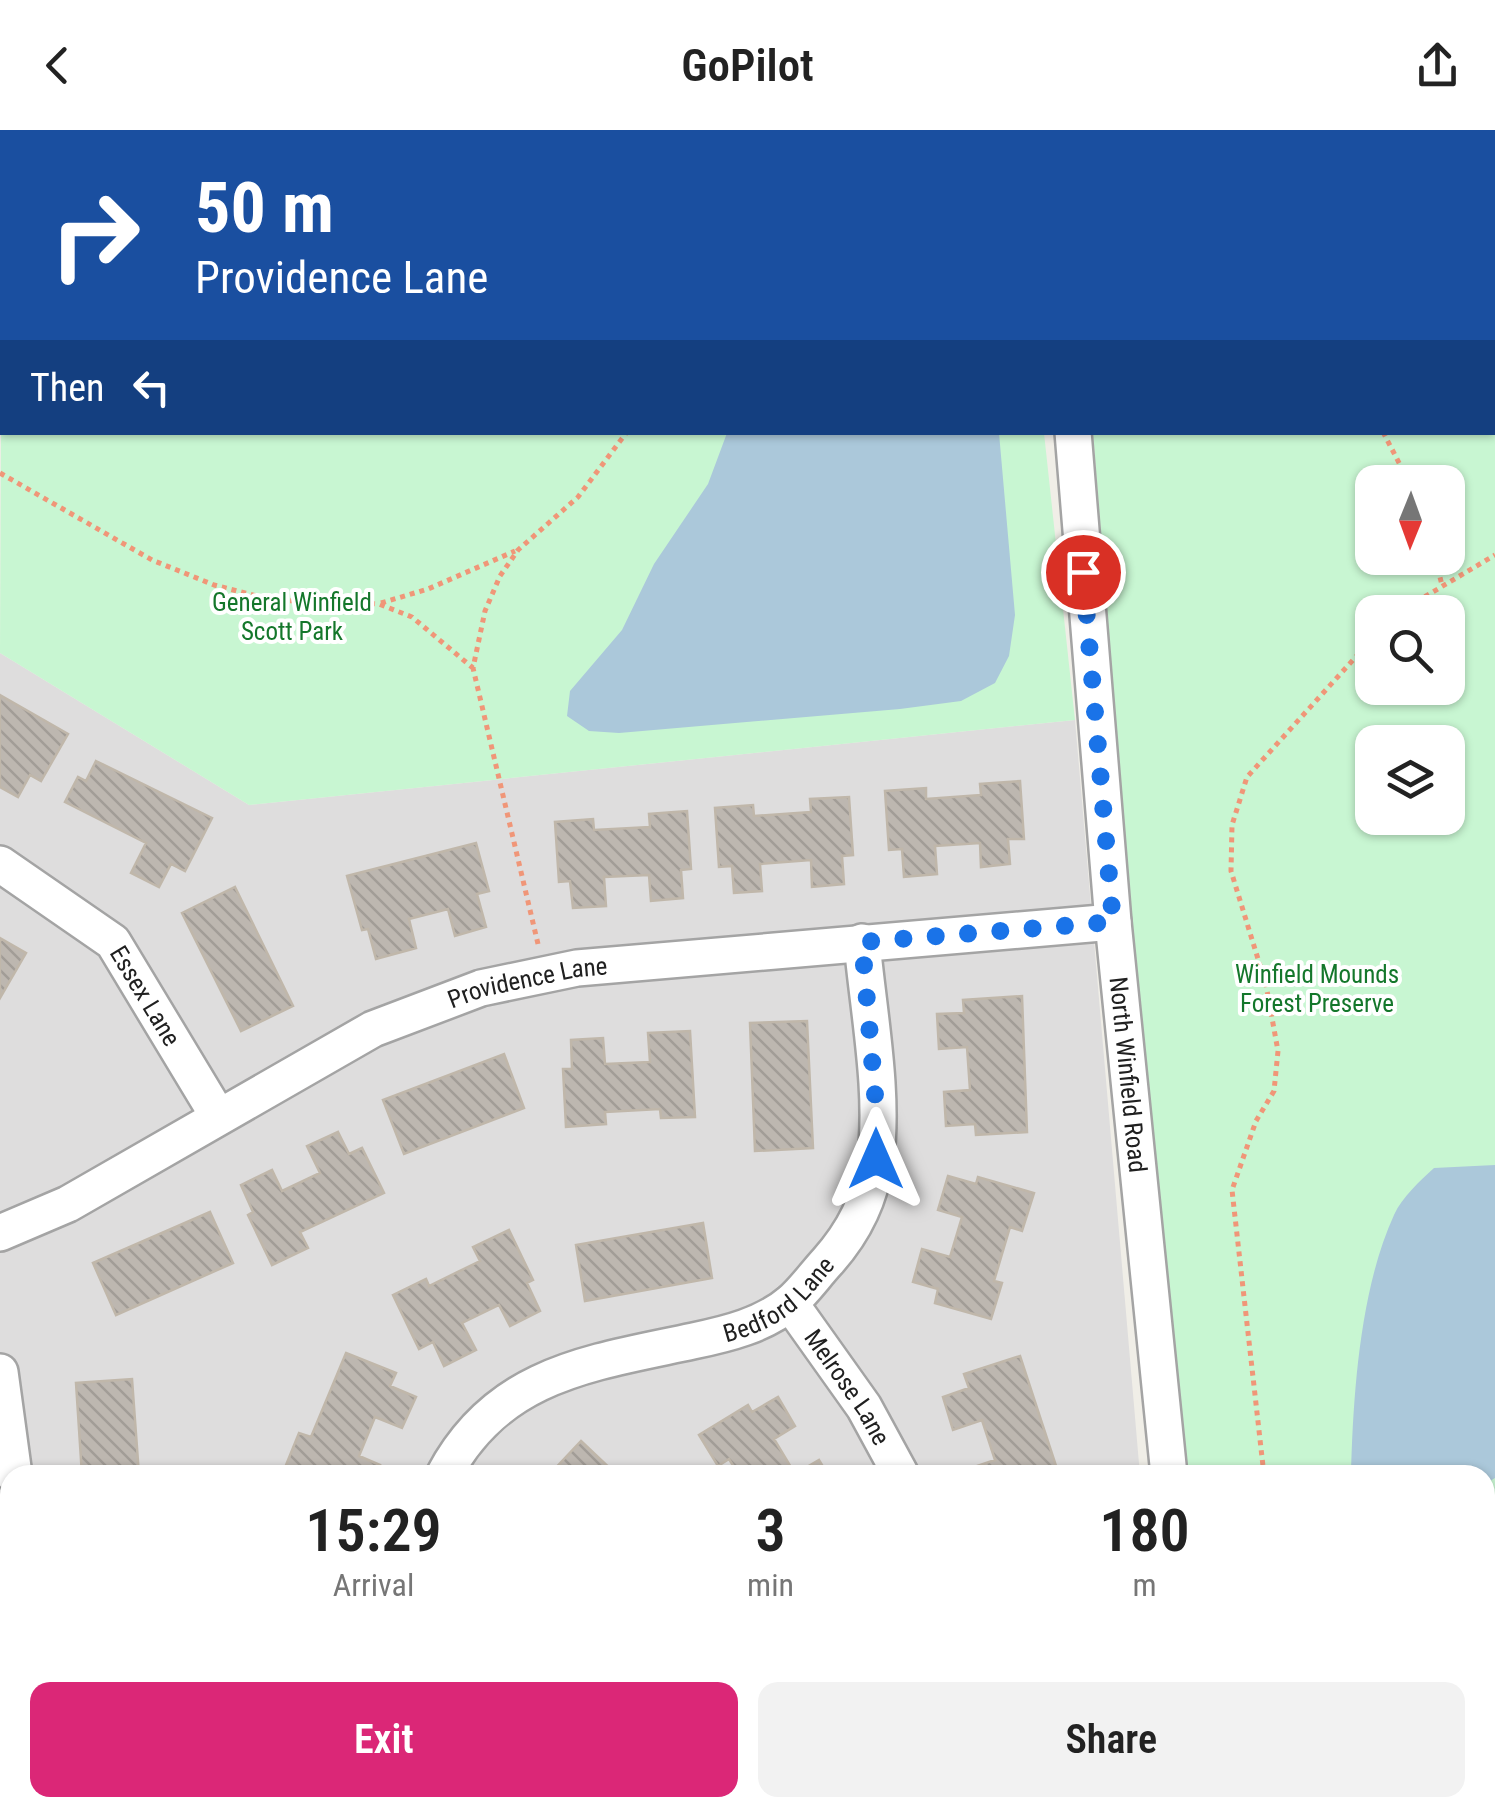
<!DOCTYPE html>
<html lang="en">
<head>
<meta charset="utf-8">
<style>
	:root { --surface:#fff; --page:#f2f2f2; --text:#222; --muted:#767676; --accent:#db2777 }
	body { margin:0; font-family:"Roboto Condensed",sans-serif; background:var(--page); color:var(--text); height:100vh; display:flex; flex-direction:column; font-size:38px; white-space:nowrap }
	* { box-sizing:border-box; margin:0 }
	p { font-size:32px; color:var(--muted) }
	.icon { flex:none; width:55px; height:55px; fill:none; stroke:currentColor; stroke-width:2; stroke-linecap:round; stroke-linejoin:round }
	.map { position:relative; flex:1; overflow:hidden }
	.sheet { position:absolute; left:0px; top:1335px; width:1495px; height:352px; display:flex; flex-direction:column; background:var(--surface); border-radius:30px 30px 0 0; box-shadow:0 2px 8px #0004 }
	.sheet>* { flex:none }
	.banner { position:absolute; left:0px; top:0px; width:1495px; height:305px; box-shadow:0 2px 8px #0004; background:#1a4fa0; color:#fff; overflow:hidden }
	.needle { width:65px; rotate:181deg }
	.controls { position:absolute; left:1355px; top:335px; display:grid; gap:20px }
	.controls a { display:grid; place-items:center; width:110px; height:110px; border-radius:20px; background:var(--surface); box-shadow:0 2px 8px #0004; font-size:50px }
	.pin { position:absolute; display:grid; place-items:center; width:85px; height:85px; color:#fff; margin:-42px; border:5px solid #fff; border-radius:50%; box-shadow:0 2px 10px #0007 }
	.me { position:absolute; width:110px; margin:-55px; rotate:0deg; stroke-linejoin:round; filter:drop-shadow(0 0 8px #0008) }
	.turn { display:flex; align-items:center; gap:35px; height:210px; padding:0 30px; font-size:45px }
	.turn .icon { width:130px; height:130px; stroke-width:2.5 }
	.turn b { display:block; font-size:70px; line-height:85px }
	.then { display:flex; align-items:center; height:95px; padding:0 30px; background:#0003; gap:20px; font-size:38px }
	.eta { display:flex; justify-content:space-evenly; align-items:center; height:170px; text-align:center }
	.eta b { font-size:60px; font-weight:600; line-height:70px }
	.cta { display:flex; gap:20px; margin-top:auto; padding:20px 30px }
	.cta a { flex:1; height:115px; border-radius:20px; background:var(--accent); color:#fff; font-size:40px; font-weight:600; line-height:115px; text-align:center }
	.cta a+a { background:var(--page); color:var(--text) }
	header { display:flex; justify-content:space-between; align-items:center; height:130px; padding:0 30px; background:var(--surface); font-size:45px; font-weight:600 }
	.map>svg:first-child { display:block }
	.residential { fill:#dedddd }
	.park { fill:#c8f6d2; fill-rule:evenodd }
	.water { fill:#abc8da }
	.building { fill:url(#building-back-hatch); stroke:#c0b7aa; stroke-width:2.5 }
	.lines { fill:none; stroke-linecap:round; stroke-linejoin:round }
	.minor-casing { stroke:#a4a4a4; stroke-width:40 }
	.path { stroke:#f09678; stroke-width:5; stroke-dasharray:5 5; stroke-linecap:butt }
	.minor { stroke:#fff; stroke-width:35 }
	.route { stroke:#1a73e8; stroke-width:18; stroke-dasharray:0 32.4 }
	.labels { text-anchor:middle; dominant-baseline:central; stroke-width:8; stroke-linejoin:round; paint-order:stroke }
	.park-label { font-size:25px; fill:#14772b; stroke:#fff }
	.street-label { font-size:25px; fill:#202020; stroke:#fff }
</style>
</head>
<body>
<header><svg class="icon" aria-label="back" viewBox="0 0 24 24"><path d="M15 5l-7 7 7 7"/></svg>GoPilot<svg class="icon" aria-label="share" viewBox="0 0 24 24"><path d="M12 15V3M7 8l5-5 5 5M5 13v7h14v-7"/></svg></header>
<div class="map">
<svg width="1495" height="1687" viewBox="0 0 1495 1687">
	<defs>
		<pattern id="building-back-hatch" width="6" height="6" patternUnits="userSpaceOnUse" patternTransform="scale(2.5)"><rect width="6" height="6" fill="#bdb7b0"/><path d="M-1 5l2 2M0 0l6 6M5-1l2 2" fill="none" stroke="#a29d97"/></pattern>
	</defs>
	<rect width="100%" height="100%" fill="#f0eee7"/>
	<path class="residential" d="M0,523L249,675L1075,590L1140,1345H10V1678H1171L1172,1687H0Z"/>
	<path class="park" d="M46,0H1010V2H44Z
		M1072,0H1495V1643L1485,1649V1345H1184L1131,788L1093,303L1492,302V2ZM1372,352H1448V428H1372ZM1372,482H1448V558H1372ZM1372,612H1448V688H1372Z
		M2,67V302L1044,303L1075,590L249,675L0,523Z
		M1217,1678H1438L1422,1687H1218Z"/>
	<path class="water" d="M727,303H999L1015,485L1009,526L995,553L961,571L900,579L619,603L589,601L567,586L570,561L622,500L654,434L708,354Z
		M1495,1035V1348L1485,1354V1345H1351C1353,1265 1360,1159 1394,1085C1402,1067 1420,1051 1434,1038Z"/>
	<path class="building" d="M0,565L68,604L41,651L30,645L18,667L0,657Z
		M96,631L212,688L185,741L171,734L159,757L131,743L146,713L65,672L78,647L86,651Z
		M1020,651L1024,709H1008L1010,734L981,737L980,713L935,716L937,744L904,747L902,719L889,720L885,661L926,658V669L981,665L980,654Z
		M849,667L853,725L842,726L844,754L812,757L811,730L760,734L762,761L734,763L732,736L719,737L715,678L753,675L754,686L811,682L810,669Z
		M687,681L691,739L681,740L683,768L651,771L649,745L604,747L606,776L573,778L570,751L559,752L555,692L593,689L594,700L650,697L649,684Z
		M476,713L489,761L477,764L486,797L455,806L448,779L409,789L416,818L376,829L368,799L362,800L347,746Z
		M235,757L293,876L241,901L182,783Z
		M0,808L26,823L0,868Z
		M1022,866L1027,1002L976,1005L975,994L946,996L944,962L970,960L967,917L939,919L937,884L964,883L963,870Z
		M807,891L813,1018L755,1021L750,893Z
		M690,901L695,987L661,988L660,979L605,982L606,994L566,997L563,939H572L571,910L603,908L605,934L650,932L648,903Z
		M504,924L524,978L404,1024L383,970Z
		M338,1002L349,1024L362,1018L384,1063L300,1102L308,1118L272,1135L248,1085L253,1082L241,1055L272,1040L282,1061L320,1043L307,1016Z
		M948,1046L976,1054L978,1047L1034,1063L1022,1101L1010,1097L994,1151L1002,1153L991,1189L935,1173L938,1159L913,1152L922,1119L950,1127L962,1087L938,1080Z
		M210,1082L233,1133L116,1185L93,1133Z
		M703,1093L712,1148L585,1171L576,1115Z
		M509,1100L533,1150L527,1153L540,1181L510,1196L499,1175L462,1193L476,1220L444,1236L433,1212L419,1219L393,1165L426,1149L429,1156L480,1131L473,1117Z
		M346,1223L396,1243L390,1256L416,1267L402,1298L375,1287L359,1326L380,1335L376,1345H296L284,1340L299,1303L311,1307Z
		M1020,1226L1059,1345H973L971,1338L995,1330L982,1290L953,1300L943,1267L969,1258L964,1244Z
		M132,1249L139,1345H82L76,1253Z
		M778,1267L795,1296L774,1309L795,1344L819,1330L828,1345H739L729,1329L718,1336L699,1305L748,1275L752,1282Z
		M581,1311L617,1345H549Z
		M915,1678H975L970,1687H914L910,1685Z"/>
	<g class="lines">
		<g class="minor-casing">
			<g id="minor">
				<path d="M1051,0V2"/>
				<path id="s1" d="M1073,302L1113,792L1169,1345"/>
				<path id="s2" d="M0,734L113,812L218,986"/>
				<path id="s3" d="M0,1103L68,1074L373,899L481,858L577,838L1113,792"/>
				<path id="s4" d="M790,1173L864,1277L901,1345"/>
				<path d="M0,1242L14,1345"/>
				<path id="s5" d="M444,1345C498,1243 591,1233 693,1211C727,1204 764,1195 791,1172C804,1161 815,1145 827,1132C853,1103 870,1071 875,1032C885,965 868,880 862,812"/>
				<path d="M66,1678L72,1687"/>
				<path d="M1203,1678L1204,1687"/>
				<path d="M284,1687L316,1678"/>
			</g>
		</g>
		<path class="path" d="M490,0L495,2
			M240,2L244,0
			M715,2L716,0
			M1129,2V0
			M0,186L2,185
			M1383,302L1409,352
			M0,343L152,430L214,455L272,470L379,474L412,487L473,538
			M1435,428L1442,455
			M381,473L428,459L515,421
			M1399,482L1495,425
			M538,814L473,538L485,481L500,446L518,420L578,367L627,302
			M1264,1345L1232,1060L1256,991L1274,961L1278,921L1266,855L1231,741L1232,695L1247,647L1372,509"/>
		<use href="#minor" class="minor"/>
	</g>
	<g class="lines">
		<path class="route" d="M876,1029L877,988L862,812L1113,792L1083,442"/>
	</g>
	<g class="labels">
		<g class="park-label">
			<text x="292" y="472">General Winfield<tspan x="292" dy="29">Scott Park</tspan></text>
			<text x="1317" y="844">Winfield Mounds<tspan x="1317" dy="29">Forest Preserve</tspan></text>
		</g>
		<g class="street-label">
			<text stroke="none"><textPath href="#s3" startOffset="588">Providence Lane</textPath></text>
			<text stroke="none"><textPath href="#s2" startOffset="200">Essex Lane</textPath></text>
			<text stroke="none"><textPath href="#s1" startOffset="645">North Winfield Road</textPath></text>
			<text stroke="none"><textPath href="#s5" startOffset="392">Bedford Lane</textPath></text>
			<text stroke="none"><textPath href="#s4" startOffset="102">Melrose Lane</textPath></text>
		</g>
	</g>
</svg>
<div class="controls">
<a><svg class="needle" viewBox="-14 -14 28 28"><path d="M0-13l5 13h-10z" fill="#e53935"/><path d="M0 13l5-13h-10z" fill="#767676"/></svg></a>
<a><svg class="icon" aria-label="search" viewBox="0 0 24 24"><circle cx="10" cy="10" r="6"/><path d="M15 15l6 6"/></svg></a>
<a><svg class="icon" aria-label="layers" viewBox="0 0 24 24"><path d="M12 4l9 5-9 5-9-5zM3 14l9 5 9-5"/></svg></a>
</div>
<div class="pin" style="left:1083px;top:442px;background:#d93025"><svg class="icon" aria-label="arrive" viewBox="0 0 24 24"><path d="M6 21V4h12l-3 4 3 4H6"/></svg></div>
<svg class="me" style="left:876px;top:1029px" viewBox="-20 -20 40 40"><path d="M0-17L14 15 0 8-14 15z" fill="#1a73e8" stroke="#fff" stroke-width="4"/></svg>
<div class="banner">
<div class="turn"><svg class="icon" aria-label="right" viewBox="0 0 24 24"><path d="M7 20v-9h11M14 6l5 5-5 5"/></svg><div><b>50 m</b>Providence Lane</div></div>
<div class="then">Then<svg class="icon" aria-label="left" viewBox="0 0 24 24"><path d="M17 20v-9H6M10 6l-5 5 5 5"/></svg></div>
</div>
<section class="sheet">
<div class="eta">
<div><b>15:29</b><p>Arrival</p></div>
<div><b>3</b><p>min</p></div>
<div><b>180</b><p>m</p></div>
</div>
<div class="cta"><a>Exit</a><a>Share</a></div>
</section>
</div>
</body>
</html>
